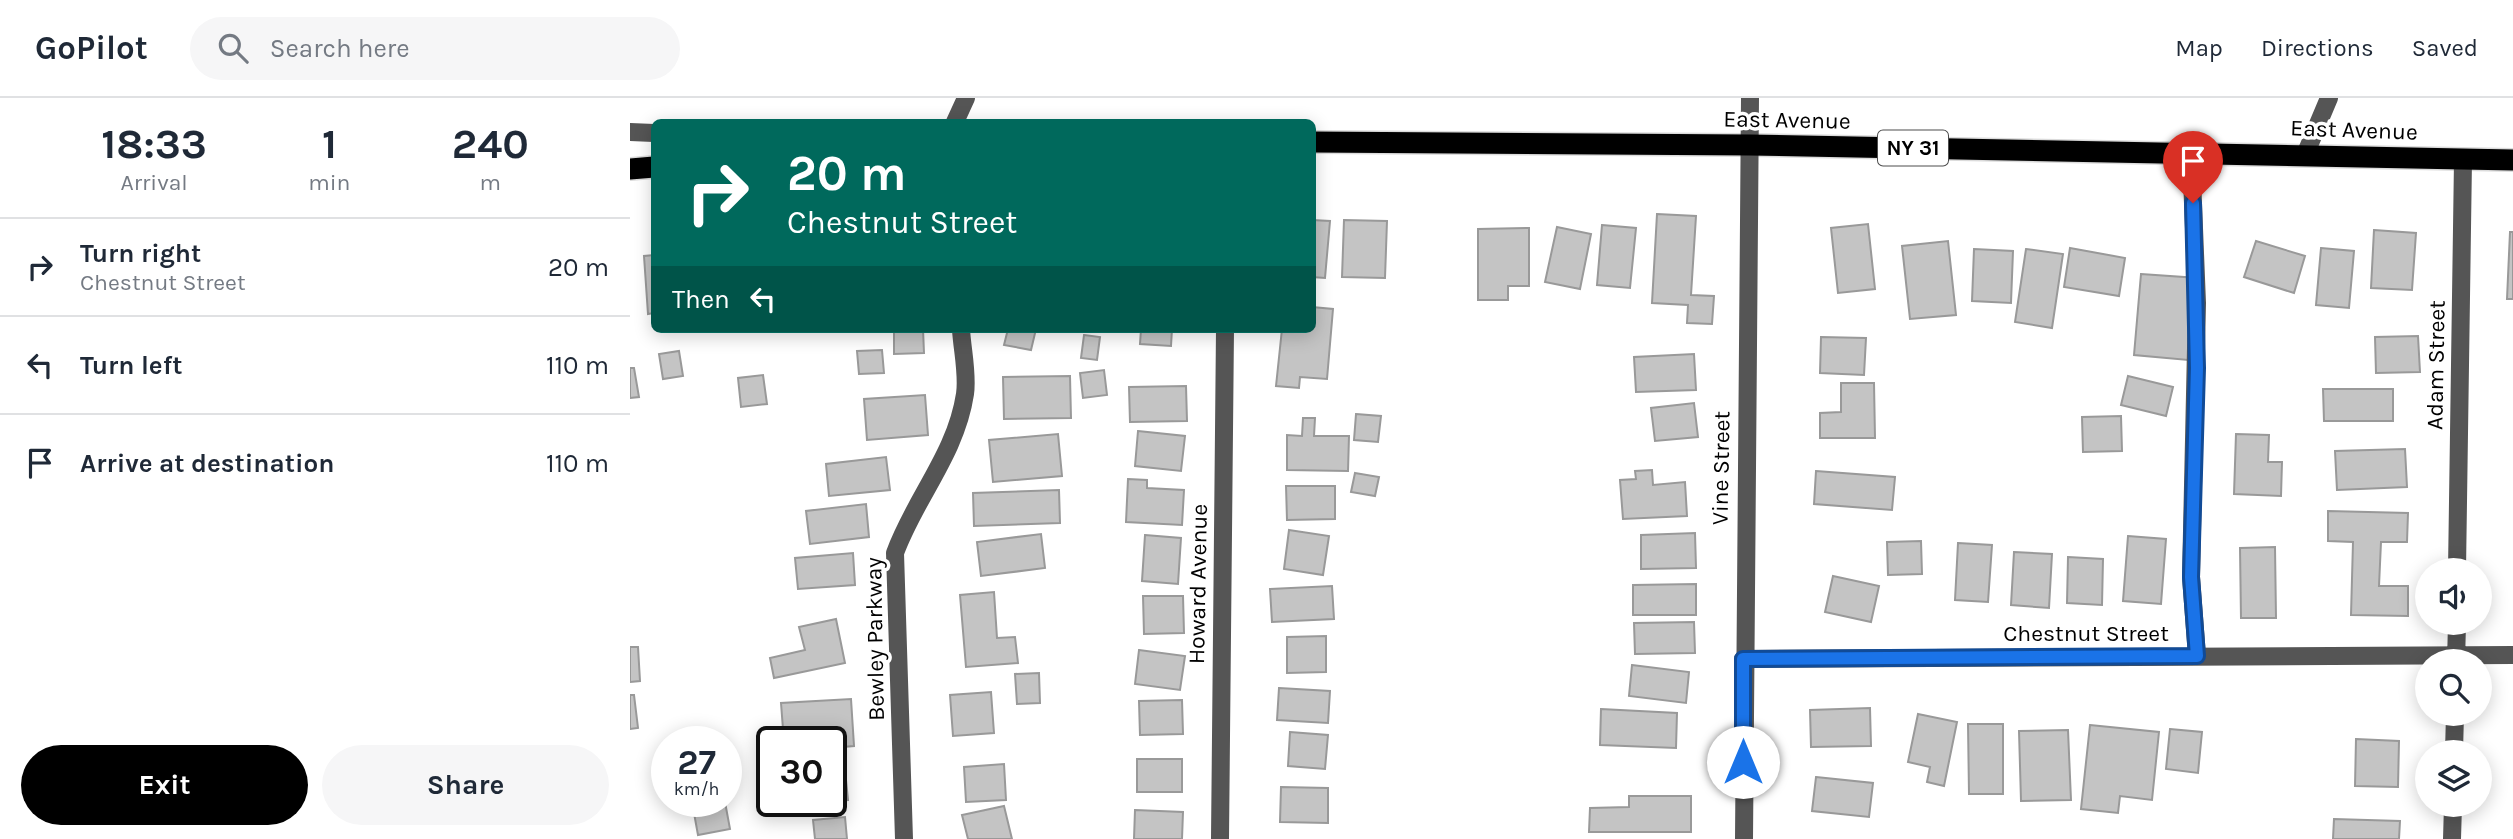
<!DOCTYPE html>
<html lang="en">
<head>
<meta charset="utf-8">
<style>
	:root { --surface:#fff; --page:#f6f6f7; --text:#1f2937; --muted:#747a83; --line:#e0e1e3; --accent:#000 }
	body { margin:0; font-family:Karla,sans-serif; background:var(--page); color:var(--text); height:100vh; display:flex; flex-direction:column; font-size:26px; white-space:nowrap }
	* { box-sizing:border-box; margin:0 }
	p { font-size:23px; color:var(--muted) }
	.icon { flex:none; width:38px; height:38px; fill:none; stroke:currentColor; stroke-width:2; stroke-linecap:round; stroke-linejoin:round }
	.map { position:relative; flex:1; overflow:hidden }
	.sheet { display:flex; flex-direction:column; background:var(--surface); width:630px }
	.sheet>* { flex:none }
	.hud { position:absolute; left:21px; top:21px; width:665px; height:214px; border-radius:10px; box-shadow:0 4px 18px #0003; background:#00695c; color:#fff; overflow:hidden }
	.buttons { position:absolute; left:1785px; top:460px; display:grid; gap:14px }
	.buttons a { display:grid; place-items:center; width:77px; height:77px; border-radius:50%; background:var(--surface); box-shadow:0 4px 18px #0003; font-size:35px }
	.speed { position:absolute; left:21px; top:628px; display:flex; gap:14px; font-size:35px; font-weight:700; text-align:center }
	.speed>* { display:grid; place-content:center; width:91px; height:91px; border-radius:50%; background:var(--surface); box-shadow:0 4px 18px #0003; line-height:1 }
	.speed small { font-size:18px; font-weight:400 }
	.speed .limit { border:4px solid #111; border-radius:10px; background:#fff; color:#111 }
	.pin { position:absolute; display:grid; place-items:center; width:60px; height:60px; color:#fff; margin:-72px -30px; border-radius:50% 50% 50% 0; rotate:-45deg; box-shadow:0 0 7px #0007 }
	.pin .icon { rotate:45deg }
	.me { position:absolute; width:77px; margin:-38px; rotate:0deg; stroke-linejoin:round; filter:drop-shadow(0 0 5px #0008) }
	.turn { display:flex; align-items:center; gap:24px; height:147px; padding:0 21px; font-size:32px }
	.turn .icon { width:91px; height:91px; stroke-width:2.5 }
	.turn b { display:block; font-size:49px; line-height:60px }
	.then { display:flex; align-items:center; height:66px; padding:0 21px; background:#0003; gap:14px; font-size:26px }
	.eta { display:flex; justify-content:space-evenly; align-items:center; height:119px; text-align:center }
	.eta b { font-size:42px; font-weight:700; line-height:49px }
	.button { display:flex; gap:14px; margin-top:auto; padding:14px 21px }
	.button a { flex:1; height:80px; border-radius:42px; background:var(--accent); color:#fff; font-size:28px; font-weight:700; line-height:80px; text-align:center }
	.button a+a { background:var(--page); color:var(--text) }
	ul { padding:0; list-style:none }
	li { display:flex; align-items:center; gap:21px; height:98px; padding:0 21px; border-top:2px solid var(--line) }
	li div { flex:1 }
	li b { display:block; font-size:26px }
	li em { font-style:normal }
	header { display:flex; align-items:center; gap:42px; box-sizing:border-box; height:98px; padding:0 35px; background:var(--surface); border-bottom:2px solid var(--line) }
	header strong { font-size:33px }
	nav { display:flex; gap:38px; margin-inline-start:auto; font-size:24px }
	.search { width:490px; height:63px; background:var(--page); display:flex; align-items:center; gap:18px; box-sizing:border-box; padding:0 24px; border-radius:38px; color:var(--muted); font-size:26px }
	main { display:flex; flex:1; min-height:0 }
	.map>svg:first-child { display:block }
	.building { fill:#c4c4c4; stroke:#999; stroke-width:2 }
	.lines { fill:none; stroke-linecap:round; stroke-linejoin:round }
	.highway-casing { stroke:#dbdbdb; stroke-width:24 }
	.minor { stroke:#555; stroke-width:18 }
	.highway { stroke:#000; stroke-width:21 }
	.route-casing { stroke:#114b97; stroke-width:18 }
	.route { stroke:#1a73e8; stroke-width:12 }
	.labels { text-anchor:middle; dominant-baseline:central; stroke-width:7; stroke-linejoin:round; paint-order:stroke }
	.shield { fill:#fff; stroke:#4c4c4c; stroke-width:2 }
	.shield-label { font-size:21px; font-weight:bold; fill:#000 }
	.street-label { font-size:23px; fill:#000; stroke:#fff }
</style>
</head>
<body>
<header>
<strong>GoPilot</strong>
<div class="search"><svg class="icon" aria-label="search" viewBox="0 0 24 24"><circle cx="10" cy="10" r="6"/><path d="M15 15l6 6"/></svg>Search here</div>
<nav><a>Map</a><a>Directions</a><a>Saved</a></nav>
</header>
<main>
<section class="sheet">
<div class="eta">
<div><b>18:33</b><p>Arrival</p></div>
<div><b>1</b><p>min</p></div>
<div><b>240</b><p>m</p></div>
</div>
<ul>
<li><svg class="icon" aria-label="right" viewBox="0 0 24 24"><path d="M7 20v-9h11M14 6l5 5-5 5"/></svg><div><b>Turn right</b><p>Chestnut Street</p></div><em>20 m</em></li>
<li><svg class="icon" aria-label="left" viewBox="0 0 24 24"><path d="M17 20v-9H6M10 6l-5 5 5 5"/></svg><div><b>Turn left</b></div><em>110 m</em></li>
<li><svg class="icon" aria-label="arrive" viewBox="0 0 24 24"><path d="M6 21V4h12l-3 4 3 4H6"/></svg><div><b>Arrive at destination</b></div><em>110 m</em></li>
</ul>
<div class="button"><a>Exit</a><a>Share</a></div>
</section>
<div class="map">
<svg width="1883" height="741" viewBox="0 0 1883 741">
	<rect width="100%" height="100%" fill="#fff"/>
	<path class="building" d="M1027,116L1066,118L1061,197L1084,198L1082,226L1057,225L1058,207L1022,205Z
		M682,122L700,123L695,180L682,179Z
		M714,122L757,123L755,180L712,179Z
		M1238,126L1245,191L1208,195L1201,130Z
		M972,127L1006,130L1000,190L967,187Z
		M927,129L961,136L950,191L915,184Z
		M899,130V188H878V202H848V131Z
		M1744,132L1786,135L1782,192L1741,190Z
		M1880,134H1883V201H1877Z
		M1318,143L1326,217L1280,221L1272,148Z
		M1626,143L1675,158L1664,195L1614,179Z
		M1440,150L1495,160L1489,198L1434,189Z
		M1691,150L1724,153L1719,210L1686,207Z
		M1344,151L1383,153L1381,205L1342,203Z
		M1396,151L1433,156L1422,230L1385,224Z
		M24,157V215L18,216L14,158Z
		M1511,176L1568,180L1558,262L1504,257Z
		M682,209L703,211L697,281L670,279L669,290L646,288L652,231H682Z
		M264,231H293L294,255L264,256Z
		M378,231H406L401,252L374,247Z
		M511,231H542L541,248L510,246Z
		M454,237L470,239L467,262L451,260Z
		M1788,238L1790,274L1746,275L1745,239Z
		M1191,239L1236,240L1234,277L1190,275Z
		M252,252L254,275L229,276L227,253Z
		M49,253L53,278L33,281L29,256Z
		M1064,256L1066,292L1006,294L1004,259Z
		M0,270H4L9,299L0,300Z
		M474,272L477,297L453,300L450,275Z
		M133,277L137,306L111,309L108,280Z
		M440,278L441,320L374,321L373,279Z
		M1498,278L1543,289L1536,318L1491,307Z
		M1211,285H1244L1245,340H1190V315L1211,314Z
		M556,288L557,323L500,324L499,289Z
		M1693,291H1763V323H1694Z
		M295,297L298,337L237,342L234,301Z
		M1064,305L1068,339L1025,343L1021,310Z
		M726,316L751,318L748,344L724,342Z
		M1491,318L1492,353L1453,354L1452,319Z
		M673,320H685L684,338H719L718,373L657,372V337L672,338Z
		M508,333L555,338L551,373L505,368Z
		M428,336L432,378L363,384L359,342Z
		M1606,336L1639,337L1638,364H1652L1651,398L1604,396Z
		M1775,351L1777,389L1707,392L1705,353Z
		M256,359L260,392L199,398L196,366Z
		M1022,372L1023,387L1055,384L1057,418L993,421L990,382L1006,381L1005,373Z
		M1186,373L1265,379L1262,412L1184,406Z
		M725,375L749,379L745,398L721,394Z
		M498,381L517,382V390L554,392L552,427L496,424Z
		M656,388H705V421L657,422Z
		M429,392L430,425L344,428L343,395Z
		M236,406L239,439L180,446L176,413Z
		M1698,413L1778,415L1777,444H1751L1749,488H1778V518L1721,517L1723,444L1698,443Z
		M659,432L699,438L693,477L654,471Z
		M1065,435L1066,470L1011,471V437Z
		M411,436L415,470L351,478L347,444Z
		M515,437L551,440L548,486L512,483Z
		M1498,438L1536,441L1531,506L1493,503Z
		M1291,443L1292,476L1258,477L1257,444Z
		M1328,445L1362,447L1358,504L1325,502Z
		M1645,449L1646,520H1611L1610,450Z
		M1384,454L1422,456L1419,510L1381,507Z
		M223,455L225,487L168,491L165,460Z
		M1438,459L1473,461L1472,507L1437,505Z
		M1203,478L1249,488L1241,524L1195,514Z
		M1066,486V517H1003V487Z
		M702,488L704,521L642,524L640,491Z
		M364,494L367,540L385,539L388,565L336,569L330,497Z
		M513,498H553L554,535L514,536Z
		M206,521L215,565L144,580L140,560L175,552L169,529Z
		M1064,524L1065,555L1005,556L1004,525Z
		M696,538V574L657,575V539Z
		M0,549H8L10,583L0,584Z
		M509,552L555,558L550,592L505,586Z
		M1002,567L1059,574L1056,605L999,598Z
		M409,575L410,605L387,606L385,576Z
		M649,590L700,593L698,625L647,622Z
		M361,594L364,635L323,638L320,597Z
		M0,597H4L8,630L0,631Z
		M221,601L224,648L201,650V644H154L151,605Z
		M552,602L553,636L510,637L509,603Z
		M1240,610L1241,648L1181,649L1180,612Z
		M971,611L1047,615L1046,650L970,647Z
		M1288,616L1327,624L1314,688L1297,684L1300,669L1278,664Z
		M1338,626H1373V696H1339Z
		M1460,627L1529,634L1522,702L1490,698L1488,715L1451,711Z
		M1540,631L1572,634L1568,675L1536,671Z
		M1438,632L1441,702L1391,703L1389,633Z
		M660,634L698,637L695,671L658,668Z
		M1726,641L1769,643L1768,689L1725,688Z
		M507,661H552V694H507Z
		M214,662L218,702L201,703V663Z
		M374,666L376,702L336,704L334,669Z
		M1186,679L1243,685L1239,719L1182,713Z
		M651,689L698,690V725L650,724Z
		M135,695H142V704H166V714L136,715Z
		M999,698H1061V734H959L960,710L999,709Z
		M62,704H95L100,731L68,737Z
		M374,708L382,741H338L332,717Z
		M505,712L553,714L552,741H504Z
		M215,719L217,741H185L183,722Z
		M1704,721L1770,723L1769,741H1703Z"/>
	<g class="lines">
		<g class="highway-casing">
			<path id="highway" d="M682,44L1120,47L1883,62
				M0,71L24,69"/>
		</g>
		<path class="minor" d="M325,24L336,0
			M0,34L24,35
			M1561,55L1567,205L1561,479L1567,558
			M1675,57L1699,0
			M1827,472L1833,62
			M1113,561L1883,557
			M1826,564L1827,525
			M1824,654L1825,616
			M274,741L265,455C285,400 326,356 335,296C338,276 332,251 331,231
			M590,741L595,231
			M1114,741L1120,0
			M1822,741L1823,707"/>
		<use href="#highway" class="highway"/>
	</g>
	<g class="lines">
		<g class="route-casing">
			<path id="route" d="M1113,664V561L1567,558L1561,479L1567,270L1563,105"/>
		</g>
		<use href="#route" class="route"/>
	</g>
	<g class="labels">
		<rect class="shield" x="1248" y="32.5" width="70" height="35" rx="5"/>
		<g class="shield-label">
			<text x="1283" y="50">NY 31</text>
		</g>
		<g class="street-label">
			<text transform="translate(1157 22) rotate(1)">East Avenue</text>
			<text transform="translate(1724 32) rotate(2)">East Avenue</text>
			<text transform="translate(1806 267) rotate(-89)">Adam Street</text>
			<text transform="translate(1091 370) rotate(-89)">Vine Street</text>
			<text transform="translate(568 486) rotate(-89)">Howard Avenue</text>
			<text x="1456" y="535">Chestnut Street</text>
			<text transform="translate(245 541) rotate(-91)">Bewley Parkway</text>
		</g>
	</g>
</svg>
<div class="buttons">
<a><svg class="icon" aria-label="sound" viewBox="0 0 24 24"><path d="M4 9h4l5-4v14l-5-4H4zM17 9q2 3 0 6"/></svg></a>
<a><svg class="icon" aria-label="search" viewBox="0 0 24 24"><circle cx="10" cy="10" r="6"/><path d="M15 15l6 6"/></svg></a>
<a><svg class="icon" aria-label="layers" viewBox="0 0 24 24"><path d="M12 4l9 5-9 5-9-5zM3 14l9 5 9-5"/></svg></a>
</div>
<div class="speed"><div>27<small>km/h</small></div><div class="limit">30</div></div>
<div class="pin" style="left:1563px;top:105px;background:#d93025"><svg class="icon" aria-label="arrive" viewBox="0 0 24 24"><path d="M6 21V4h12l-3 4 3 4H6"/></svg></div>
<svg class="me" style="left:1113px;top:664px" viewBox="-20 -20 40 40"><circle r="19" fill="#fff"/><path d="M0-13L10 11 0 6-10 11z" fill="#1a73e8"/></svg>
<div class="hud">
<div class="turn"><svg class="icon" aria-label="right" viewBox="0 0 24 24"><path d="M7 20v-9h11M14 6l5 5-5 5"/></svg><div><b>20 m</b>Chestnut Street</div></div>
<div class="then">Then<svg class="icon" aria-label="left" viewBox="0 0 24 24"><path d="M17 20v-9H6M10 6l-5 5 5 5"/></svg></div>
</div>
</div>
</main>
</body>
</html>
